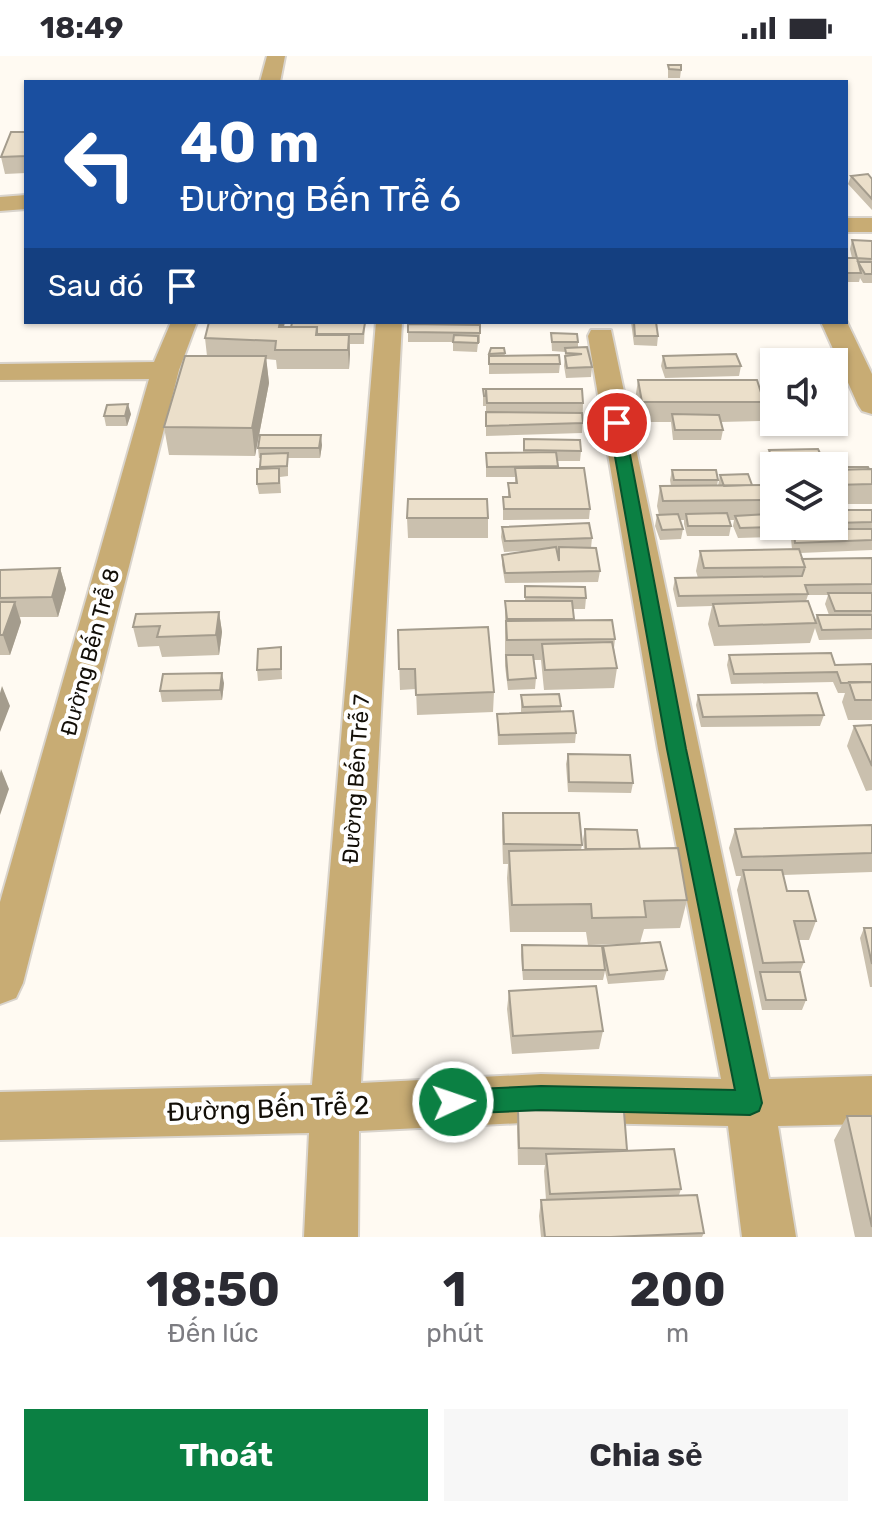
<!DOCTYPE html>
<html lang="vi">
<head>
<meta charset="utf-8">
<style>
	:root { --surface:#fff; --page:#f7f7f7; --text:#2b2b33; --muted:#7c7c81; --accent:#0b8043 }
	body { margin:0; font-family:Rubik,sans-serif; background:var(--page); color:var(--text); height:100vh; display:flex; flex-direction:column; font-size:30px; white-space:nowrap }
	* { box-sizing:border-box; margin:0 }
	p { font-size:26px; color:var(--muted) }
	.icon { flex:none; width:44px; height:44px; fill:none; stroke:currentColor; stroke-width:2; stroke-linecap:round; stroke-linejoin:round }
	.map { position:relative; height:1181px; overflow:hidden }
	.details { display:flex; flex-direction:column; background:var(--surface); flex:1 }
	.details>* { flex:none }
	.top-card { position:absolute; left:24px; top:24px; width:824px; height:244px; border-radius:0px; box-shadow:0 2px 6px #0004; background:#1a4fa0; color:#fff; overflow:hidden }
	.buttons { position:absolute; left:760px; top:292px; display:grid; gap:16px }
	.buttons a { display:grid; place-items:center; width:88px; height:88px; border-radius:0px; background:var(--surface); box-shadow:0 2px 6px #0004; font-size:40px }
	.pin { position:absolute; display:grid; place-items:center; width:68px; height:68px; color:#fff; margin:-34px; border:4px solid #fff; border-radius:50%; box-shadow:0 2px 8px #0007 }
	.me { position:absolute; width:88px; margin:-44px; rotate:87deg; stroke-linejoin:round; filter:drop-shadow(0 0 6px #0008) }
	.turn { display:flex; align-items:center; gap:28px; height:168px; padding:0 24px; font-size:36px }
	.turn .icon { width:104px; height:104px; stroke-width:2.5 }
	.turn b { display:block; font-size:56px; line-height:68px }
	.then { display:flex; align-items:center; height:76px; padding:0 24px; background:#0003; gap:16px; font-size:30px }
	.eta { display:flex; justify-content:space-evenly; align-items:center; height:136px; text-align:center }
	.eta b { font-size:48px; font-weight:700; line-height:56px }
	.button { display:flex; gap:16px; margin-top:auto; padding:16px 24px }
	.button a { flex:1; height:92px; border-radius:0px; background:var(--accent); color:#fff; font-size:32px; font-weight:700; line-height:92px; text-align:center }
	.button a+a { background:var(--page); color:var(--text) }
	.status { display:flex; justify-content:space-between; align-items:center; height:56px; padding:0 40px; background:var(--surface); direction:ltr }
	.status svg { height:22px; fill:currentColor }
	.map>svg:first-child { display:block }
	.lines { fill:none; stroke-linecap:round; stroke-linejoin:round }
	.minor-casing { stroke:#d9d4cd; stroke-width:4 }
	.minor { fill:#c8ac74; fill-rule:evenodd }
	.wall { fill:#cac0ae; fill-rule:evenodd }
	.shaded-wall { fill:#a49c8d }
	.building { fill:#ebdfca; stroke:#a49c8d; stroke-width:2 }
	.route { fill:#0b8043; stroke:#07532c; stroke-width:2 }
	.labels { text-anchor:middle; dominant-baseline:central; stroke-width:8; stroke-linejoin:round; paint-order:stroke }
	.street-label { font-size:22px; fill:#130f08; stroke:#fff }
	.near-street-label { font-size:26px; fill:#130f08; stroke:#fff }
</style>
</head>
<body>
<div class="status"><b>18:49</b><svg viewBox="0 0 49 12"><path d="M0 12V9h3v3zM5 12V6h3v6zM10 12V3h3v9zM15 12V0h3v12zM26 1h20v11H26zM47 4h2v5h-2z"/></svg></div>
<div class="map">
<svg width="872" height="1181" viewBox="0 0 872 1181">
	<rect width="100%" height="100%" fill="#fffaf2"/>
	<g class="lines">
		<g class="minor-casing">
			<path id="minor" d="M267,0H285L280,26H260Z
				M26,139V153L0,155V141Z
				M846,162H872V176H846Z
				M846,264L872,318V358L862,355L858,349L821,266Z
				M171,266H197L179,314L23,927L16,942L0,948V846L149,323L0,324V308L154,306Z
				M376,266H402L361,1027L541,1018L721,1023L658,693L588,280L591,274H611L769,1023L872,1020V1068L778,1070L796,1181H742L728,1070L541,1066L359,1075L358,1181H304L309,1077L0,1084V1036L312,1029Z"/>
		</g>
		<use href="#minor" class="minor"/>
	</g>
	<path class="wall" d="M668,9L681,14L680,22H668Z
		M26,76V117L5,118L1,101Z
		M851,120L872,123V154L848,128Z
		M852,184L872,185V227H863L860,222L859,226H846V202H852L850,193Z
		M631,266H656L658,280L657,290L634,289Z
		M365,267L364,288H350L349,313H277L276,304L266,303L269,327L255,400L169,399L164,371L207,300L205,282L284,271Z
		M480,269V287H478L477,296L453,295V286H408V276Z
		M551,277L578,286V291L592,311L591,321L566,322L564,310L565,296L552,295Z
		M491,292H504L505,300L560,308L559,317L489,318V300Z
		M663,300L741,310L739,320L665,322L661,310Z
		M638,324L764,346L760,365L721,366L723,374L721,384H673L671,366H640L635,344Z
		M483,333L583,347L582,377L486,380V350H483Z
		M131,358L127,370H106L104,360Z
		M524,383L581,395L580,405H557L558,412L590,453L589,463L503,464V441H508V427H515V421H486V397H523Z
		M322,389L320,402H288V420L280,421L281,437L259,438L257,428L261,402H259L258,392Z
		M769,394L824,406L822,410H774V417H771L767,404Z
		M834,411L872,413V448H834Z
		M672,414L718,424L717,430H718L720,419L752,429H774V463H769L772,471L770,481L738,482L733,470L734,464H729L731,470L729,480H687L684,468V464H680L683,473L681,483L660,484L655,470L657,459H659L657,450L660,430H671L670,424Z
		M834,454H872V494L800,497L802,503L872,502V583L819,584L815,572L810,587L714,590L708,568L712,550L677,551L673,533L675,522H698L696,515L700,495L792,493L791,483L793,477H787L784,470H834ZM808,539H828L825,548L829,559H817L815,565L806,545Z
		M407,462H488V482H408Z
		M502,471L592,482L591,492L600,515L598,526L505,527L502,509V499L541,494L504,496L501,481Z
		M60,512L66,533L58,561H20L21,566L10,599H0V514Z
		M525,530L586,542L585,553H573L574,565L615,583L614,592L617,612L614,632L544,634L541,604H533L536,622L535,633L508,634L505,610V545H525Z
		M219,556L222,576L219,599L162,601L159,590L138,591L133,571Z
		M398,574L494,636L493,656L417,659L416,633L400,634Z
		M281,591L282,623L258,625L257,614Z
		M729,599L835,609L872,608V664H848L842,646L845,637H838L833,626L731,628L727,609Z
		M224,627L222,644L162,646L160,635Z
		M521,639L561,650V656L576,677L575,687L498,689L497,658L521,657Z
		M698,639L824,659L820,670L701,671L696,649Z
		M872,669V734L866,735L847,690L854,670Z
		M568,698L633,727L631,737L568,736L566,708Z
		M503,757L582,789L581,794H584L583,783L585,773L640,793L687,844L680,872L644,873L640,887L667,914L664,924L608,928L605,915L603,924H523L521,899L522,889L603,890L626,888L588,889L586,876H510L507,822L508,808H503L502,776Z
		M872,769V816L783,819L787,835L816,865L809,884H798L804,906L800,916L806,944L802,954H762L737,834L741,820H736L729,792L735,773Z
		M864,872H872V931H870L860,882Z
		M509,935L603,975L599,993L512,998L507,953Z
		M518,1054L627,1094V1095L681,1133L679,1139L704,1177L702,1181H541L539,1160L541,1144H546L544,1115L545,1109H518L517,1072Z
		M847,1060H872V1181H855L834,1084Z"/>
	<path class="shaded-wall" d="M280,266H285L280,290L279,271Z
		M349,279L350,298L349,313L348,294Z
		M266,300L269,327L255,400L252,372Z
		M128,348L131,358L127,370L125,360Z
		M321,379L322,389L320,402L319,392Z
		M60,512L66,533L58,561L52,541Z
		M15,546L21,566L10,599L3,579Z
		M219,556L222,576L219,599L216,579Z
		M222,617L224,627L222,644L220,634Z
		M2,630L10,650L0,676V637Z
		M1,713L9,733L0,759V717Z"/>
	<path class="building" d="M668,9H681V14L669,13Z
		M11,76H26V100L1,101Z
		M868,118L872,123V143L851,120Z
		M852,184L872,185V203L857,202L861,217H846V202H857Z
		M858,206H872V218H865Z
		M209,266H280L279,271H317L316,279H349L348,294H275L276,285L205,282Z
		M634,266H656L658,280H635Z
		M292,267H365L363,278H317V271H291Z
		M408,268L480,269V277L408,276Z
		M551,277L577,278L578,286H552Z
		M454,279L478,280V287L453,286Z
		M587,291L592,311L567,312L565,300L582,298L566,297L565,292Z
		M491,292H504L505,297L489,298Z
		M736,298L741,310L666,312L663,300Z
		M559,299L560,308H489V300Z
		M185,300H266L252,372L164,371Z
		M638,324H757L764,346H642Z
		M483,333H509H486V340H484Z
		M486,333H582L583,347H487Z
		M128,348L125,360H104L107,349Z
		M486,356L582,357L583,367L486,370Z
		M672,358L719,359L723,374H675Z
		M260,379H321L319,392H258Z
		M524,383L580,384L581,395L524,394Z
		M818,393L824,406L774,407L769,394Z
		M556,396L558,410L487,411L486,397Z
		M288,397L287,410L260,411L261,398Z
		M834,411H868L869,413L834,414Z
		M279,412V427L257,428V413Z
		M515,412H584L590,453H504L503,441H510L508,427H517Z
		M872,413V428L834,429V414Z
		M672,414H716L718,424H674Z
		M748,418L752,429L724,430L720,419Z
		M774,429V444L663,445L660,430Z
		M408,443H487L488,462H407Z
		M834,454H872V466L834,467Z
		M727,457L731,470H688L686,458Z
		M678,458L683,473L662,474L657,459Z
		M767,458L772,471L740,472L735,460Z
		M589,467L592,482L505,485L502,471Z
		M794,473H872V484L795,487Z
		M556,491L559,505V491L596,492L600,515L505,517L502,499Z
		M799,493L805,511L704,512L700,495Z
		M872,502V528L805,529L808,538L679,540L675,522L802,520L805,511L802,503Z
		M60,512L52,541L0,542V514Z
		M525,530L585,531L586,542L525,541Z
		M828,537H872V555H835Z
		M505,545H572L574,563H507Z
		M808,545L816,567L719,570L713,548Z
		M0,546H15L3,579H0Z
		M219,556L216,579L157,581L160,570L133,571L136,558Z
		M817,559H872V573L822,574Z
		M612,564L615,583L507,584L506,565Z
		M488,571L494,636L416,639L415,613H399L398,574Z
		M612,586L617,612L545,614L542,588Z
		M281,591V613L257,614L258,593Z
		M831,597L835,609L872,608V626L841,627L837,616L734,618L729,599Z
		M506,599H533L536,622L508,624Z
		M222,617L220,634L160,635L163,618Z
		M849,626H872V644H855Z
		M817,637L824,659L703,661L698,639Z
		M559,638L561,650L523,651L521,639Z
		M573,655L576,677L499,679L497,658Z
		M872,669V710L854,670Z
		M568,698L630,699L633,727L569,726Z
		M503,757H579L582,789L504,788Z
		M872,769V797L742,801L735,773Z
		M585,773L637,774L640,793H586Z
		M678,792L687,844L644,845L646,861L592,862L591,848L512,849L509,795Z
		M743,814H782L787,835H808L816,865H794L804,906L763,907Z
		M864,872H872V908Z
		M660,886L667,914L609,919L603,890Z
		M522,889L602,890L605,914H523Z
		M760,916H800L806,944H766Z
		M596,930L603,975L513,980L509,935Z
		M518,1054L624,1056L627,1094L519,1092Z
		M847,1060H872V1171Z
		M674,1093L681,1133L550,1138L546,1098Z
		M697,1139L704,1177L611,1181H545L541,1144Z"/>
	<path class="route" d="M617,362L624,367L686,693L762,1047L759,1055L750,1059L541,1054L453,1058L444,1055L440,1046L444,1038L453,1034L541,1030L735,1034L667,693L609,367Z"/>
	<g class="labels">
		<g class="street-label">
			<text transform="translate(90 596) rotate(-75)">Đường Bến Trễ 8</text>
			<text transform="translate(356 723) rotate(-86)">Đường Bến Trễ 7</text>
		</g>
		<g class="near-street-label">
			<text transform="translate(268 1053) rotate(-2)">Đường Bến Trễ 2</text>
		</g>
	</g>
</svg>
<div class="buttons">
<a><svg class="icon" aria-label="sound" viewBox="0 0 24 24"><path d="M4 9h4l5-4v14l-5-4H4zM17 9q2 3 0 6"/></svg></a>
<a><svg class="icon" aria-label="layers" viewBox="0 0 24 24"><path d="M12 4l9 5-9 5-9-5zM3 14l9 5 9-5"/></svg></a>
</div>
<div class="pin" style="left:617px;top:367px;background:#d93025"><svg class="icon" aria-label="arrive" viewBox="0 0 24 24"><path d="M6 21V4h12l-3 4 3 4H6"/></svg></div>
<svg class="me" style="left:453px;top:1046px" viewBox="-20 -20 40 40"><circle r="17" fill="#0b8043" stroke="#fff" stroke-width="3"/><path d="M0-11L8 9 0 5-8 9z" fill="#fff"/></svg>
<div class="top-card">
<div class="turn"><svg class="icon" aria-label="left" viewBox="0 0 24 24"><path d="M17 20v-9H6M10 6l-5 5 5 5"/></svg><div><b>40 m</b>Đường Bến Trễ 6</div></div>
<div class="then">Sau đó<svg class="icon" aria-label="arrive" viewBox="0 0 24 24"><path d="M6 21V4h12l-3 4 3 4H6"/></svg></div>
</div>
</div>
<section class="details">
<div class="eta">
<div><b>18:50</b><p>Đến lúc</p></div>
<div><b>1</b><p>phút</p></div>
<div><b>200</b><p>m</p></div>
</div>
<div class="button"><a>Thoát</a><a>Chia sẻ</a></div>
</section>
</body>
</html>
